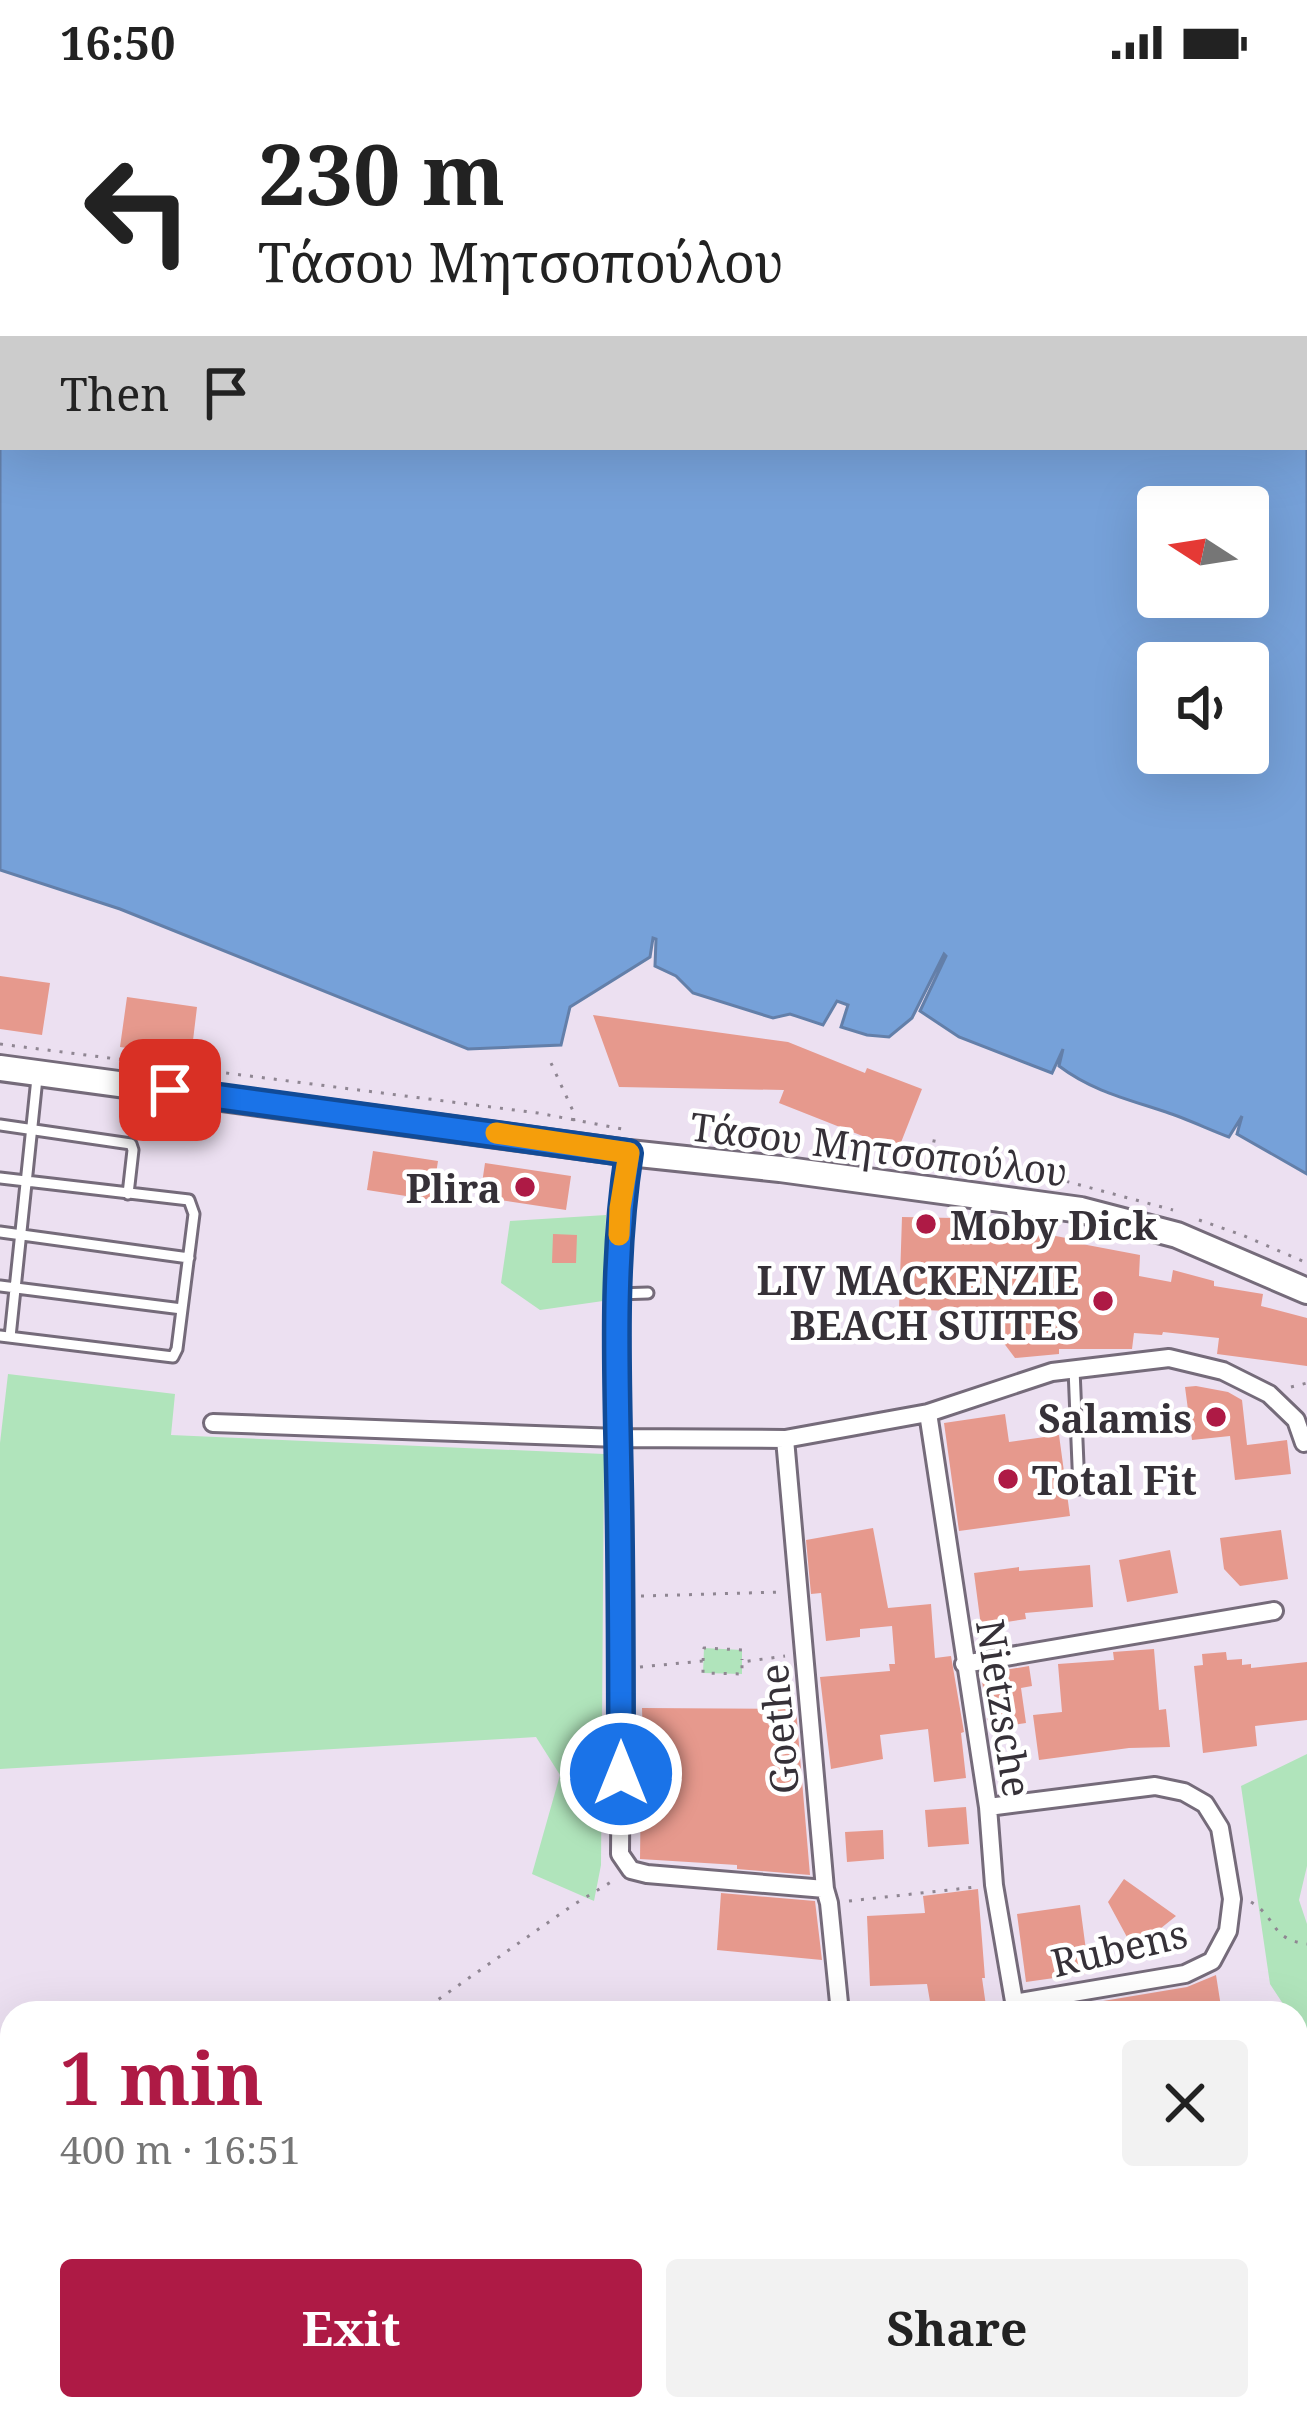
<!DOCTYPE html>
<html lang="en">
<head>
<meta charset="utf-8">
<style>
	:root { --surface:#fff; --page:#f2f2f2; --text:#222; --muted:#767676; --accent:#ae1a45 }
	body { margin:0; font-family:"Noto Serif",serif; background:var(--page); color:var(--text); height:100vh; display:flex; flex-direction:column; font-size:45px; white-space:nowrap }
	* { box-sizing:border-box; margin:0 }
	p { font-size:39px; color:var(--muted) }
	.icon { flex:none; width:66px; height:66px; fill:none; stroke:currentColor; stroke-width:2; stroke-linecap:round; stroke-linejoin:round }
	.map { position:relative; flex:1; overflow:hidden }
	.side { position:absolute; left:0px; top:1917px; width:1308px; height:420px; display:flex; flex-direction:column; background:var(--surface); border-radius:36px 36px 0 0; box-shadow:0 12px 48px #0002 }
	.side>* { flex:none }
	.banner { position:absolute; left:0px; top:0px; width:1308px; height:366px; box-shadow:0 12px 48px #0002; background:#fff; color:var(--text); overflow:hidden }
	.needle { width:78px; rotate:282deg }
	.controls { position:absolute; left:1137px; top:402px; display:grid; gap:24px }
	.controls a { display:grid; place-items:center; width:132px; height:132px; border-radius:12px; background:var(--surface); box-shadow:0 12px 48px #0002; font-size:60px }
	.pin { position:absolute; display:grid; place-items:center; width:102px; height:102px; color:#fff; margin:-51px; border-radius:24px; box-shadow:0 6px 18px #0006 }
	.me { position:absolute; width:132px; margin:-66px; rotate:0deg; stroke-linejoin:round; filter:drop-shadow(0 0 9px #0008) }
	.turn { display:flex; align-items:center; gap:42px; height:252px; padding:0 60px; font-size:54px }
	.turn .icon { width:156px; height:156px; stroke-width:2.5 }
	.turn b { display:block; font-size:84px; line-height:102px }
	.then { display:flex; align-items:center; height:114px; padding:0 60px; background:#0003; gap:24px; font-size:45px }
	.round { display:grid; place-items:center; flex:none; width:126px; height:126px; border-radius:12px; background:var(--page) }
	.summary { display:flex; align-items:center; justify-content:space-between; height:204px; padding:0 60px }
	h1 { font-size:72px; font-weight:700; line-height:90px; color:var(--accent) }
	.primary-button { display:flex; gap:24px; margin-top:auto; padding:24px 60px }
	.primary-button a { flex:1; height:138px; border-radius:12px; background:var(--accent); color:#fff; font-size:48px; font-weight:700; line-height:138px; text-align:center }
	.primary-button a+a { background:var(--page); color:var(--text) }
	.status { display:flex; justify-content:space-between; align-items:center; height:84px; padding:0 60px; background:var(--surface); direction:ltr }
	.status svg { height:33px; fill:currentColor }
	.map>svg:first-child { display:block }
	.green { fill:#b0e4bb }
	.water { fill:#76a1d9; stroke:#637fa9; stroke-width:3; fill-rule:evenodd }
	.building { fill:#e6998d }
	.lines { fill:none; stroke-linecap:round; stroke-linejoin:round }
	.lane-casing { stroke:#756b7a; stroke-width:15 }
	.street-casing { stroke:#756b7a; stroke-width:22 }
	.secondary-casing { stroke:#756b7a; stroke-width:30 }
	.path { stroke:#8f8692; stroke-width:3; stroke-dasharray:3 9; stroke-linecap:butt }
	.lane { stroke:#fff; stroke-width:9 }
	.street { stroke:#fff; stroke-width:16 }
	.secondary { stroke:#fff; stroke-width:24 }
	.route-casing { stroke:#114b97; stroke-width:30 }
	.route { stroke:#1a73e8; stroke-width:21 }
	.slow { stroke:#f59e0b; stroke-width:21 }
	.poi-dot { fill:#ae1a45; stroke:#fff; stroke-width:4.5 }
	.labels { text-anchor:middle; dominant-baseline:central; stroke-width:9; stroke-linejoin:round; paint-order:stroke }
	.street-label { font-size:39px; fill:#363138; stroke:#fff }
	.poi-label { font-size:39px; font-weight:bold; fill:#363138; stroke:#fff; text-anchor:end }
</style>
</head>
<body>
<div class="status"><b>16:50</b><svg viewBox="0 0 49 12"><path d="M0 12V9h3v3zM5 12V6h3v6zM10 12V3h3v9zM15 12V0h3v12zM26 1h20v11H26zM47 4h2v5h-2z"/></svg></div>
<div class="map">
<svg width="1307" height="2337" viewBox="0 0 1307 2337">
	<rect width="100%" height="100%" fill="#ece0f1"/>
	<path class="green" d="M606,1131L603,1217L540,1226L501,1199L510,1137Z
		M8,1290L175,1310L171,1351L604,1370L601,1781L594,1817L532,1790L560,1691L536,1653L0,1685V1359Z
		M704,1564L742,1566V1590L703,1589Z
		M1307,1670V1782L1299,1816L1307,1840V1957L1296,1940V1929H1289L1270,1900L1241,1702Z"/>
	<path class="water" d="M0,0H1307V1090L1237,1050L1242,1032L1229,1053C1208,1045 1187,1035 1166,1028C1127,1015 1092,1007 1059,982L1063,965L1052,989L959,953L920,927L946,872L944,870L912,934L889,953L867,951L841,943L848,921L837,917L823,941L790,930L773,934L693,909L676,892L655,882L656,855L653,854L650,873L570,923L561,961L468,965L120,825L0,786ZM3,3H1305V363H3ZM1158,423H1248V513H1158ZM1158,579H1248V669H1158Z"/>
	<path class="building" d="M0,892L50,899L42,951L0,945Z
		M127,913L197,923L191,973L120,963Z
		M593,931L788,958L865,989L867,984L922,1005L898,1066L779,1019L784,1006L619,1003Z
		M373,1067L438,1077L432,1116L367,1106Z
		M485,1079L571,1092L566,1126L480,1113Z
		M902,1133L953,1134L952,1140L1005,1142L1066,1154V1157L1140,1171L1139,1192L1171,1198L1173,1186L1214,1197V1202L1263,1210L1261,1222L1307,1234V1282L1217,1270L1219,1254L1163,1248L1162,1251L1134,1249L1132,1265H1059V1270L1015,1274L1003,1258L1006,1226L950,1223V1227L899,1225Z
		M553,1150L577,1151L576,1179H552Z
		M1196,1302L1228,1308L1242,1316L1247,1361L1287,1356L1291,1390L1235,1396L1230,1352L1192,1356L1185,1303Z
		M1005,1330L1009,1358L1059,1351L1070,1432L959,1447L944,1339Z
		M873,1444L888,1524L931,1520L935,1574L951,1572L964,1648L961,1649L966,1694L934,1698L928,1645L880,1651L883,1675L831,1685L820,1593L890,1587L889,1580H895L892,1542L860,1545V1553L826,1557L821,1509L811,1510L806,1456Z
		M1281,1446L1288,1495L1240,1502L1224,1485L1220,1454Z
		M1170,1466L1178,1509L1127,1518L1119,1476Z
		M1090,1481L1093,1523L1025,1529L1026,1535L981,1542L974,1489L1019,1483V1487Z
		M1154,1565L1159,1626L1166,1625L1170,1663L1129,1664L1039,1676L1033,1631L1062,1628L1058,1580L1114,1576L1113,1568Z
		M1226,1568L1227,1576L1242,1575V1581L1251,1580V1584L1307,1578V1636L1255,1642L1257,1662L1203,1669L1194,1582L1203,1581L1202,1570Z
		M1029,1582L1032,1602L1021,1604L1026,1639L989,1645L981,1590Z
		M642,1624L796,1625L810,1791L737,1785V1781L640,1775L641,1694H644Z
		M966,1723L969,1760L928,1763L925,1726Z
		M883,1746L884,1775L847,1778L845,1748Z
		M1124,1795L1176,1832L1134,1866L1108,1818Z
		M978,1805L985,1894H982L987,1929H932L927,1900L870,1902L867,1832L925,1829L923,1812Z
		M721,1809L815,1817L822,1876L717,1866Z
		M1080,1821L1089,1889L1026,1898L1017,1830Z
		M1216,1891L1222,1929H1055V1925L1187,1903Z"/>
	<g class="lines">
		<g class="lane-casing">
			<path id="lane" d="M0,1041L131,1060L133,1066L128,1110
				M0,1094L189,1116L194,1130L177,1265L173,1273L0,1252
				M0,1148L189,1174
				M0,1202L182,1225
				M617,1210L648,1209
				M10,1253L37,994
				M1074,1285L1079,1405
				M0,2112L12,2114
				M0,2275L12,2278
				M0,2306L12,2305
				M58,2325L73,2337"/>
		</g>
		<g class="street-casing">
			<path id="street" d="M629,1069C611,1188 617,1308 620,1428C622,1542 621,1656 620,1770L631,1786L647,1790L825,1805
				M928,1329L988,1723L994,1801L1016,1929
				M213,1339L618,1354L785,1355L928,1329L1052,1288L1169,1274L1223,1287L1269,1310L1296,1336L1304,1359L1307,1358
				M785,1355C797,1505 813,1655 825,1805L829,1819L840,1929
				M964,1580L1274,1527
				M988,1723L1155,1702L1184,1708L1205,1720L1220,1744L1232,1815L1228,1847L1212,1877L1185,1890L1014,1919
				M637,2337V2325"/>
		</g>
		<g class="secondary-casing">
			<path id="secondary" d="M0,984L629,1069L780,1085L1081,1126L1177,1151L1307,1207
				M1296,2195L1307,2193
				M706,2337L733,2325"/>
		</g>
		<path class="path" d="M0,960L538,1029L622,1045
			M551,979L573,1027L574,1038
			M929,1082L935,1052
			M959,1086L1065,1097L1173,1126
			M1199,1136L1242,1151L1307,1179
			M1291,1303L1307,1299
			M641,1512L782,1508
			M703,1577L704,1564L742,1566V1576
			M640,1583L703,1577V1589L742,1590V1578L785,1572
			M849,1817L976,1803
			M1251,1818C1278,1834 1269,1855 1307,1860
			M419,1929L573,1821L616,1795
			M1296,2002L1307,1998
			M0,2032L12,2033
			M1296,2224L1307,2222
			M1296,2232L1307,2230
			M914,2337L926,2325"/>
		<use href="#lane" class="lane"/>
		<use href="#street" class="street"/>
		<use href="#secondary" class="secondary"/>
	</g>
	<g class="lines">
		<g class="route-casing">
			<path id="route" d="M170,1006L629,1069C612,1178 617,1287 619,1397C621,1495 621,1592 621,1690"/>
		</g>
		<use href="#route" class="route"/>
		<path class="slow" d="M496,1049L629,1069L620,1124L619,1151"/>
	</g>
	<g class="poi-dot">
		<circle cx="525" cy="1103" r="12"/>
		<circle cx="926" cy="1140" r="12"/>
		<circle cx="1103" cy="1217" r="12"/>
		<circle cx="1216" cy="1333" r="12"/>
		<circle cx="1008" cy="1395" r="12"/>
	</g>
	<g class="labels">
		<g class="street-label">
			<text transform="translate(879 1064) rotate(7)">Τάσου Μητσοπούλου</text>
			<text transform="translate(1005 1624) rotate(81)">Nietzsche</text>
			<text transform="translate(778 1645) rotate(-95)">Goethe</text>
			<text transform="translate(1119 1863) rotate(-13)">Rubens</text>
		</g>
		<g class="poi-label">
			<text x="501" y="1103">Plira</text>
			<text x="950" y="1140" text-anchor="start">Moby Dick</text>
			<text x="1079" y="1195">LIV MACKENZIE<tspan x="1079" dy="45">BEACH SUITES</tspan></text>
			<text x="1192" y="1333">Salamis</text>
			<text x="1032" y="1395" text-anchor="start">Total Fit</text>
		</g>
	</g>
</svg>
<div class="controls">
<a><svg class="needle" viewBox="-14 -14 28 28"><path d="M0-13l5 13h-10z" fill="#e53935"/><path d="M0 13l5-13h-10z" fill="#767676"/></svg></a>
<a><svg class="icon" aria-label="sound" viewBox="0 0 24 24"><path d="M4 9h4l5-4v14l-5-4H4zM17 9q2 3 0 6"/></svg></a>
</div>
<div class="pin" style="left:170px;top:1006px;background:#d93025"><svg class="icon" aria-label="arrive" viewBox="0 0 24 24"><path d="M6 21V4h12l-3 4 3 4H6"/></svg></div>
<svg class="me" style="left:621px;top:1690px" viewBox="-20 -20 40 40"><circle r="17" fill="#1a73e8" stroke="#fff" stroke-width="3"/><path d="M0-11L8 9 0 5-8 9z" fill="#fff"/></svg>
<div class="banner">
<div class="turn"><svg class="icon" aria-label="left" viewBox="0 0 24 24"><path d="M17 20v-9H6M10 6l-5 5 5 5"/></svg><div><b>230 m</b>Τάσου Μητσοπούλου</div></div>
<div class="then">Then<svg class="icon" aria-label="arrive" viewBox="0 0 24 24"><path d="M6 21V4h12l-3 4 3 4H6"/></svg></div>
</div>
<section class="side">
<div class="summary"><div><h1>1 min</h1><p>400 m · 16:51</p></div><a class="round"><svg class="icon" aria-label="close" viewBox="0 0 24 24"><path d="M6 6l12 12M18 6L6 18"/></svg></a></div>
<div class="primary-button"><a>Exit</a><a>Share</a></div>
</section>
</div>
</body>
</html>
